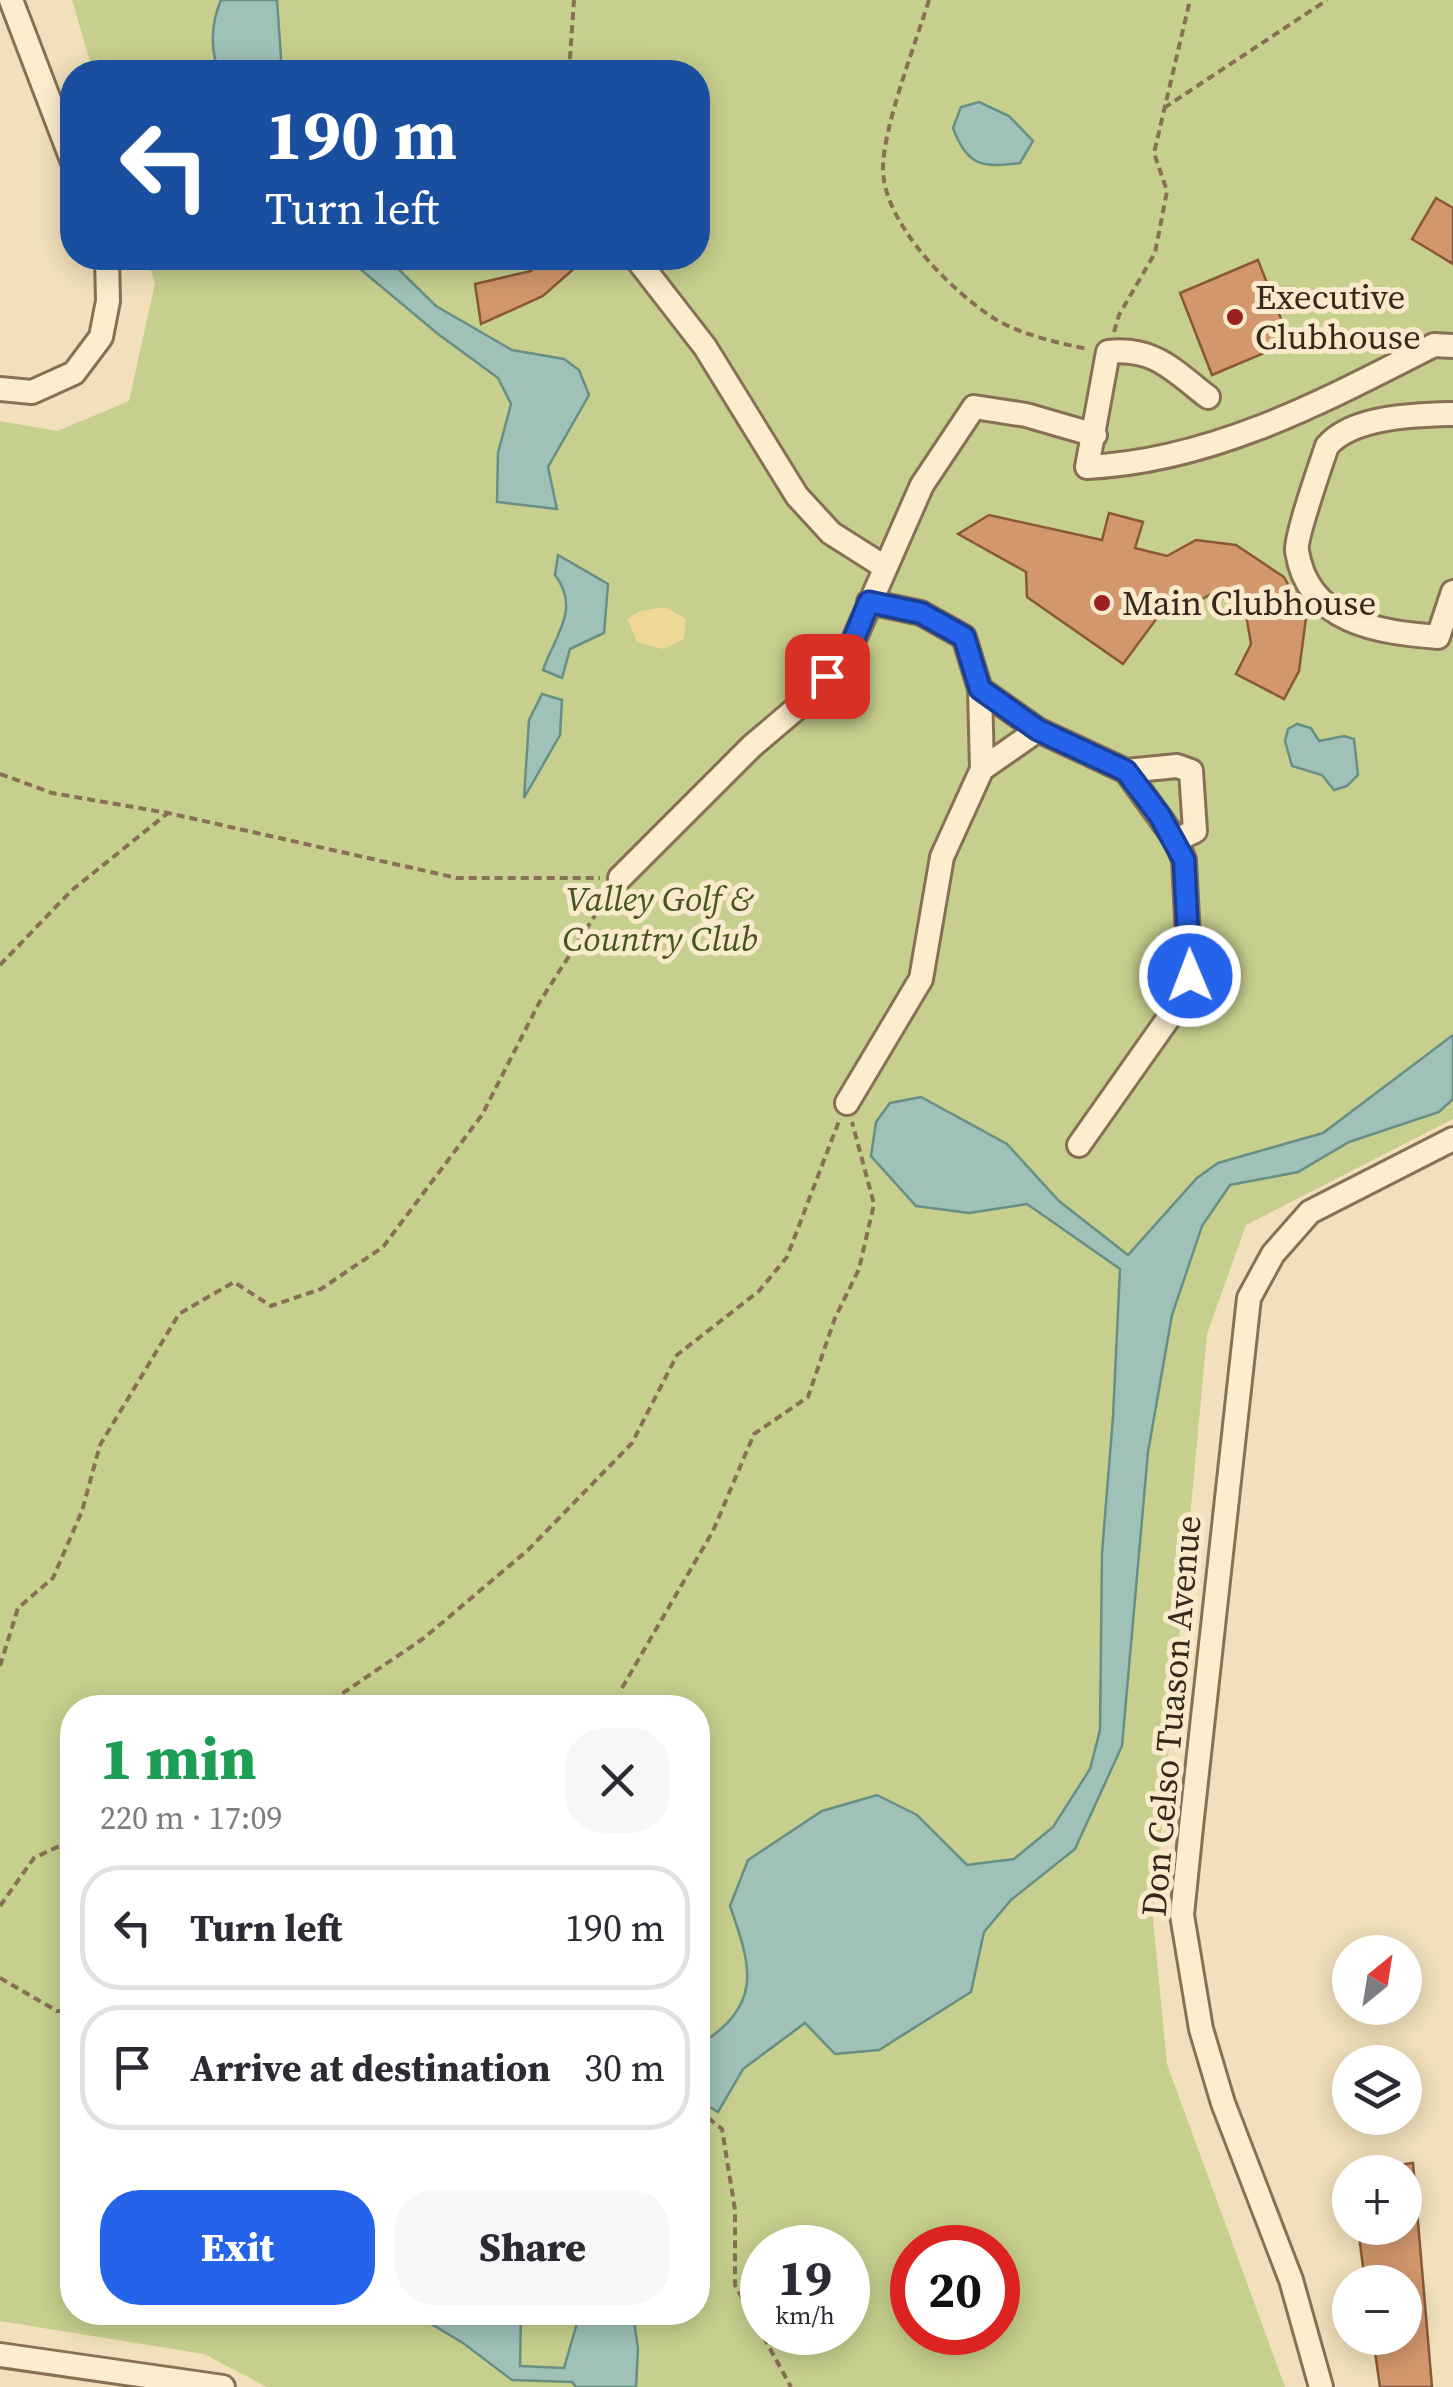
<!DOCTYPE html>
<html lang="en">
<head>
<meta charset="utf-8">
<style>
	:root { --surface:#fff; --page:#f7f7f7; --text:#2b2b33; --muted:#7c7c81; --line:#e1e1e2; --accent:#2563eb }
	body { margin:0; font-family:"Source Serif 4",serif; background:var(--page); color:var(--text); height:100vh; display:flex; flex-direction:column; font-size:38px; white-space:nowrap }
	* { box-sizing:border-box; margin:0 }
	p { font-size:32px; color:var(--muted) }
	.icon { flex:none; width:55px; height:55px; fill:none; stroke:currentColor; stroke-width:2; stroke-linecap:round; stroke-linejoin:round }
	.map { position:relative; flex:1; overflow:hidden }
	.sheet { position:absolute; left:60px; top:1695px; width:650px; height:630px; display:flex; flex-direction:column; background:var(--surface); border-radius:40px; box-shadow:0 5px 25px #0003 }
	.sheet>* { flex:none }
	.guide { position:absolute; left:60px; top:60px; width:650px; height:210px; border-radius:40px; box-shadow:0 5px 25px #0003; background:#1a4fa0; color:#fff; overflow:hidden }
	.needle { width:65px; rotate:30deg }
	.fabs { position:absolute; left:1332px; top:1935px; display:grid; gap:20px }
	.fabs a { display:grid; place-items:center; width:90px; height:90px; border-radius:50%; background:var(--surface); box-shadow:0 5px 25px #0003; font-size:50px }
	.speed { position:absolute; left:740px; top:2225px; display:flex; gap:20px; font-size:50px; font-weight:700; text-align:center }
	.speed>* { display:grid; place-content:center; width:130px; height:130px; border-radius:50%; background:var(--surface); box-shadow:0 5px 25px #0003; line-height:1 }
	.speed small { font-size:25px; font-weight:400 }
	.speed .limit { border:15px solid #d22; background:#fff; color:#111 }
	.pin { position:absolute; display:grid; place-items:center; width:85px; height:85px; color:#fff; margin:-42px; border-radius:20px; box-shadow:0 5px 15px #0006 }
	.me { position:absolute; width:110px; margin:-55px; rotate:359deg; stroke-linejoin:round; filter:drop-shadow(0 0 8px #0008) }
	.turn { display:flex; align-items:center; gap:35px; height:210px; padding:0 40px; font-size:45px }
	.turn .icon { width:130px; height:130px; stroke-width:2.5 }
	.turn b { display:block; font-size:70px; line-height:85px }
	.round { display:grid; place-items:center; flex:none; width:105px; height:105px; border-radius:40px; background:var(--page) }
	.head { display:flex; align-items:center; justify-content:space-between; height:170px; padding:0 40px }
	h1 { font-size:60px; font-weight:800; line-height:75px; color:#1e9e55 }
	.action { display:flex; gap:20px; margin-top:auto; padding:20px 40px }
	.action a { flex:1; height:115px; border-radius:40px; background:var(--accent); color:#fff; font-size:40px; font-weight:800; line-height:115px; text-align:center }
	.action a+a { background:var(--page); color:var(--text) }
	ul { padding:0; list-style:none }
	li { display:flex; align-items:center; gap:30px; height:125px; margin:0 20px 15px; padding:0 20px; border:5px solid var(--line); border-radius:40px }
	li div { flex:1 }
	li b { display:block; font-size:38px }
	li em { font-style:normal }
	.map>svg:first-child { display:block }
	.green { fill:#c7cf8e; fill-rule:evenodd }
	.sand { fill:#efd795 }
	.water { fill:#9fc1b7; stroke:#678f84; stroke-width:2.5 }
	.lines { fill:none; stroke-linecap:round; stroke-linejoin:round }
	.stream { stroke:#678f84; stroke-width:6 }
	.building { fill:#d2976d; stroke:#895838; stroke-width:2.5 }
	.minor-casing { stroke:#887054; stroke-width:28 }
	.path { stroke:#887054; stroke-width:4; stroke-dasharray:8 5; stroke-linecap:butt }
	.minor { stroke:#fbedce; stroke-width:22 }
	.route-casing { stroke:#184099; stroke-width:25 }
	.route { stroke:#2563eb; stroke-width:18 }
	.poi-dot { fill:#9b2021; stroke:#f8eacb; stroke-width:4 }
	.labels { text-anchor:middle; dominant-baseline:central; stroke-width:10; stroke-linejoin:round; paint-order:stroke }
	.poi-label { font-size:35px; fill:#36281a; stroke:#f8eacb; text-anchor:start }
	.park-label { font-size:35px; font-style:italic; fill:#47541f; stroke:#f8eacb }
	.street-label { font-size:35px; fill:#36281a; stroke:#f8eacb }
</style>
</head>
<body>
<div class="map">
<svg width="1453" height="2387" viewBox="0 0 1453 2387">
	<rect width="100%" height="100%" fill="#f1e0bb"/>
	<path class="green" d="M72,0H1453V1119L1246,1225L1207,1334L1153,1920L1167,2064L1285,2387H267L204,2354L0,2321V421L57,431L129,401L155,283L147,258H698V72H93ZM72,1708H698V2312H72ZM762,2248H848V2332H762ZM912,2248H998V2332H912Z"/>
	<path class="sand" d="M665,607L686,619L684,639L663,649L637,642L627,619L640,611Z"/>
	<path class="water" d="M221,0H277L282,72H219C210,49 211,23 221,0Z
		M979,102L1009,116L1033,141L1020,163C982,168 967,166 953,128L961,107Z
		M347,258H387L436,306L512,350L564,359L579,370L589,395L548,467L557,509L497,502L498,453L511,404L498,378L438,334Z
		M558,555L608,584L604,633L570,649L562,678L543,670C555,635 581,609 555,575Z
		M542,694L562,700L560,735L524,798L529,720Z
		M1297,724L1311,728L1319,741L1344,736L1354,739L1358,775L1347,786L1334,790L1322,775L1292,766L1285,741L1288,729Z
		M1453,1035V1099L1439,1112L1349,1142L1298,1172L1230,1185L1202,1226L1172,1315L1148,1452L1122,1746L1075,1849L1011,1900L984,1932L971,1992L879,2050L835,2054L805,2023L743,2069L718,2112L698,2100V2046C762,2005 753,1971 730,1906L748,1860L822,1811L877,1795L917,1815L967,1865L1014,1859L1053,1827L1090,1769L1100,1730L1102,1553L1113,1417L1120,1269L1027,1204L969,1213L916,1206L871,1156L876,1122L890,1103L921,1097L1007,1144L1059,1201L1128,1255L1197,1178L1218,1163L1323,1133Z
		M413,2313H521L520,2366L564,2368L579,2316L568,2313H633L638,2349L636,2387H576L572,2382L512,2380L463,2343Z"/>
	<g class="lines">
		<path class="stream" d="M698,2113L704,2096"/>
	</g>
	<path class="building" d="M1436,198L1453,208V264L1412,239Z
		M544,258H586L543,296L481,324L475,284L531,271Z
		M1258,260L1290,342L1212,375L1180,293Z
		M1109,513L1143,522L1135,548L1167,556L1196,540L1236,545L1284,577L1306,618L1299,671L1284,699L1236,674L1251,644L1245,608L1213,593L1188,607L1171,599L1123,664L1027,597L1026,572L958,534L989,515L1102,540Z
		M1413,2163L1432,2387H1380L1373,2338H1405V2282H1365L1358,2228H1405V2172H1350Z"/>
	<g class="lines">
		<g class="minor-casing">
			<path id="minor" d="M11,0L72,160
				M636,258L705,347L797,496L831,533L883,566
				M0,389L32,392L74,373L101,337L108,301L107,258
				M1208,397C1173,370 1154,347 1108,352L1087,467C1213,461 1324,401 1434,345L1453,346
				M1453,414C1415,415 1353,416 1327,446C1321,464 1295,538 1297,551C1308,623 1378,632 1438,637L1453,592
				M980,689L1038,730L1126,771L1176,840L1184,860L1190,976L1170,1016L1079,1145
				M982,769L1038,730
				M1126,771L1177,766L1191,771L1195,831L1176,840
				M620,878L752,746L805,701L849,651L922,485L974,407L1026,415L1095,435
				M847,1103L921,979L942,857L982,769L980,689L964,637L921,613L869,602
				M0,2355L223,2387
				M1321,2387L1291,2280L1223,2103L1201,2029L1182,1915L1191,1827L1249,1298L1273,1254L1310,1212L1453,1139"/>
		</g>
		<path class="path" d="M929,0C916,42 882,130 883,170C884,224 952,292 995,319C1020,334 1060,344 1089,349
			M569,72L574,0
			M1164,108L1327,0
			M1114,332L1119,315L1155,253L1167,191L1154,153L1190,0
			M0,774L52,793L168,813L457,878H600
			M0,965L72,890L168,813
			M0,1666L18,1608L53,1578L82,1511L100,1445L179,1314L234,1282L271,1306L321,1289L383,1247L482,1115L539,1003L608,895
			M622,1688L713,1531L754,1434L808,1397L835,1318L859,1269L874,1204L852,1122
			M321,1708L424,1638L528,1550L632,1443L677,1355L759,1291L787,1257L839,1121
			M0,1906L34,1858L72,1840
			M0,1978L57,2011H72
			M698,2110L722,2129L735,2210V2285L791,2387"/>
		<use href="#minor" class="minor"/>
	</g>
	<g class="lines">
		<g class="route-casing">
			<path id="route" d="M827,676L849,651L869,602L921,613L964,637L980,689L1038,730L1126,771L1160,816L1184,860L1190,976"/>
		</g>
		<use href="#route" class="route"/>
	</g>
	<g class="poi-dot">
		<circle cx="1235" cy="317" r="10"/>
		<circle cx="1102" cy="603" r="10"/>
	</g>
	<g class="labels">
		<g class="poi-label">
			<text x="1255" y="297">Executive<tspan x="1255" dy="40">Clubhouse</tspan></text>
			<text x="1122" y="603">Main Clubhouse</text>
		</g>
		<g class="park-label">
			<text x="660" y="899">Valley Golf &amp;<tspan x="660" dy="40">Country Club</tspan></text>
		</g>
		<g class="street-label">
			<text transform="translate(1171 1716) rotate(-85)">Don Celso Tuason Avenue</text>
		</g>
	</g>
</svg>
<div class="fabs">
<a><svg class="needle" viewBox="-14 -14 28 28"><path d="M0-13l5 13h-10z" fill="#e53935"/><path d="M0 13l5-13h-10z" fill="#7c7c81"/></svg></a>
<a><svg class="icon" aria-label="layers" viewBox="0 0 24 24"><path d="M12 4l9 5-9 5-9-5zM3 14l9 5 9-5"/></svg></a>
<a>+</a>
<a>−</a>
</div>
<div class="speed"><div>19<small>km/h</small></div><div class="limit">20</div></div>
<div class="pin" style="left:827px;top:676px;background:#d93025"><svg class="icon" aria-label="arrive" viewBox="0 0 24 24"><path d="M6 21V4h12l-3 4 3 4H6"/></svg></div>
<svg class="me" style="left:1190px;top:976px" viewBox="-20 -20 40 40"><circle r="17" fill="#2563eb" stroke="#fff" stroke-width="3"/><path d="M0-11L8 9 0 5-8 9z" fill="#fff"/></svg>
<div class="guide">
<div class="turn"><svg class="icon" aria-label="left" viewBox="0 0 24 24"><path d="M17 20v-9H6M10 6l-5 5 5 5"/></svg><div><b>190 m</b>Turn left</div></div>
</div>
<section class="sheet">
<div class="head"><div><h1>1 min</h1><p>220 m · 17:09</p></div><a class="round"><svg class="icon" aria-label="close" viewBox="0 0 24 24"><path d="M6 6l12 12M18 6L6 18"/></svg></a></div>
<ul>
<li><svg class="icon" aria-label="left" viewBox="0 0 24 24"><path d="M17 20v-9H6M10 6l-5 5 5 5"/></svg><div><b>Turn left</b></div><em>190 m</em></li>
<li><svg class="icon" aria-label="arrive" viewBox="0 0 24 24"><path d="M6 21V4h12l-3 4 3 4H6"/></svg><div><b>Arrive at destination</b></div><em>30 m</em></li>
</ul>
<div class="action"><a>Exit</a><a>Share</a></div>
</section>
</div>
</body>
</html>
